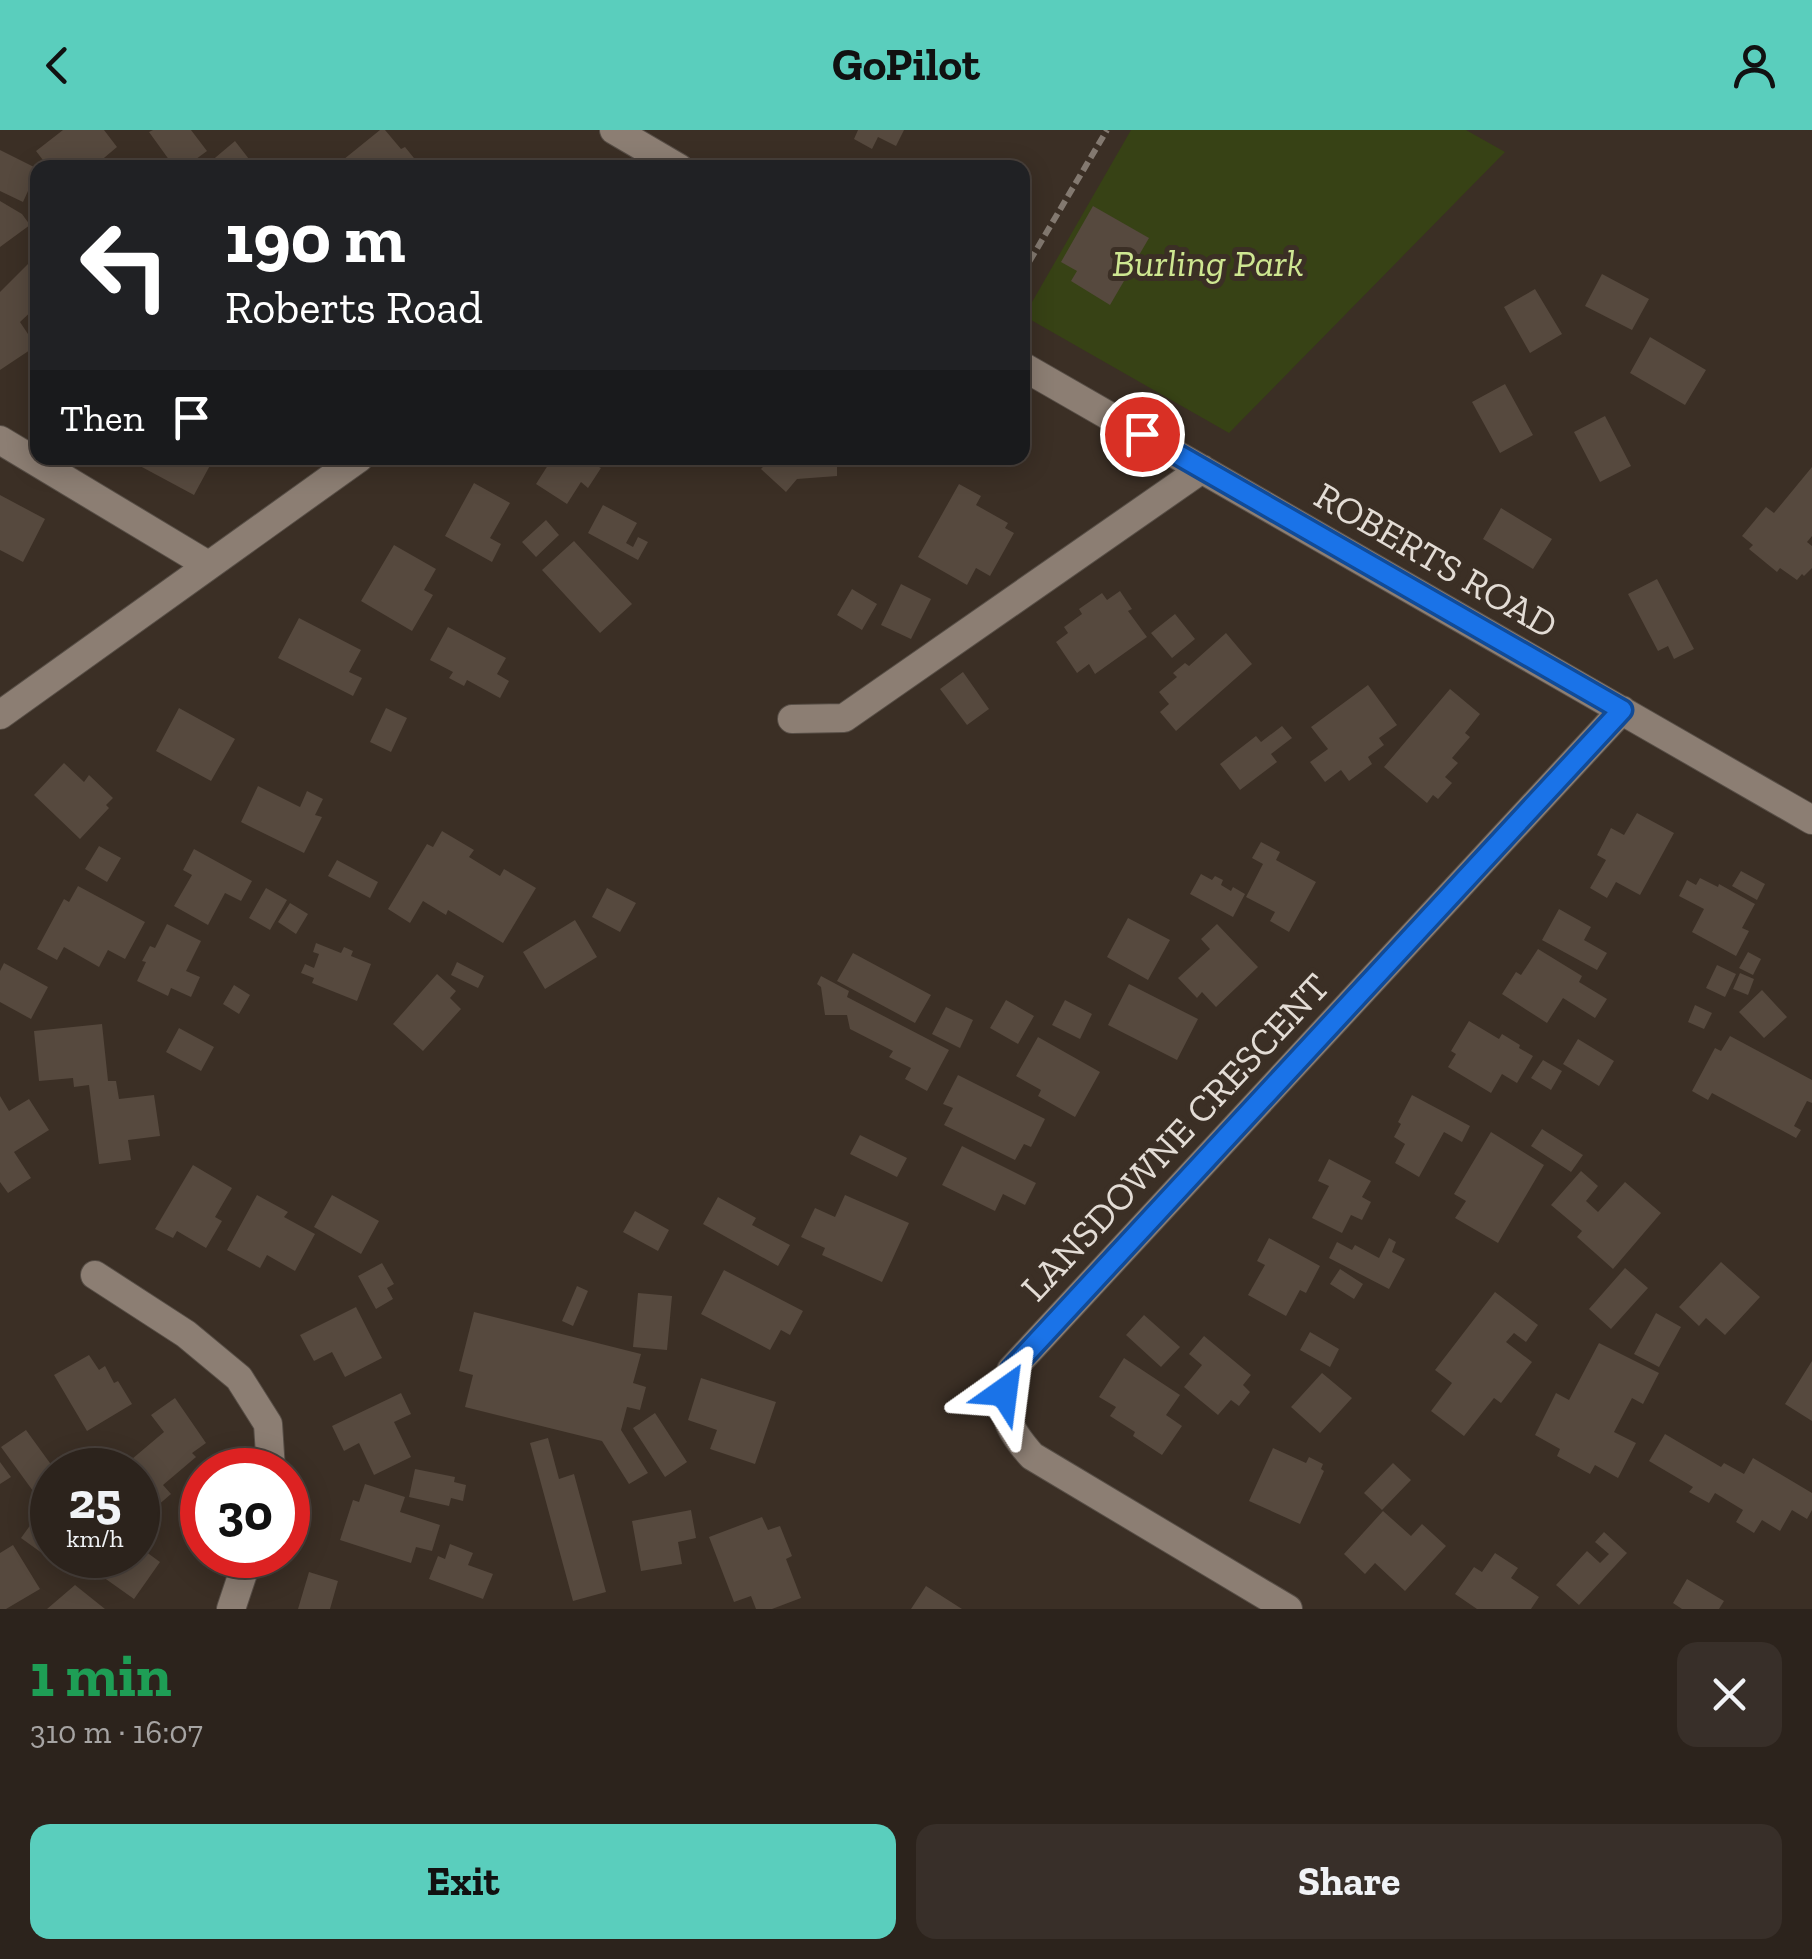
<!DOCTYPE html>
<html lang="en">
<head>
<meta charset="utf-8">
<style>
	:root { --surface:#2c231c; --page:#382f29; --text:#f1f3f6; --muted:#a6a4a3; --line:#48403b; --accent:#5acebd }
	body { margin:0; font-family:"Zilla Slab",serif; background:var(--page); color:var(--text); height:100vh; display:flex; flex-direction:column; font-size:38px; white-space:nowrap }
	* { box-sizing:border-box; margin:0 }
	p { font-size:32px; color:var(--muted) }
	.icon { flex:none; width:55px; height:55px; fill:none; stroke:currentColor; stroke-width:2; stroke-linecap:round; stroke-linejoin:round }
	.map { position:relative; height:1479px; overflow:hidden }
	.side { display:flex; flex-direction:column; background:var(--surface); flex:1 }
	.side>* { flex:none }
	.top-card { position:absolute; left:30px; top:30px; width:1000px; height:305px; border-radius:20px; box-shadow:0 5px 25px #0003,0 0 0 2px var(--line); background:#202124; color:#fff; overflow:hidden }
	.speed { position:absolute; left:30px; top:1318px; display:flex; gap:20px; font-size:50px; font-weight:700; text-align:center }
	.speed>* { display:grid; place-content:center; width:130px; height:130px; border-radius:50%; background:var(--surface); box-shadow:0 5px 25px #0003,0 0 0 2px var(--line); line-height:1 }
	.speed small { font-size:25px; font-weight:400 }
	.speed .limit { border:15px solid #d22; background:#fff; color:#111 }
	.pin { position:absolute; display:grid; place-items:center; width:85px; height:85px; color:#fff; margin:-42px; border:5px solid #fff; border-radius:50%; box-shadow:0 2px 10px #0007 }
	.me { position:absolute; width:110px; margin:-55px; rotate:31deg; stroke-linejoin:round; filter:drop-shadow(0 0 8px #0008) }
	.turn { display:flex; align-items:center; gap:35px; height:210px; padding:0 30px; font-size:45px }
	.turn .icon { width:130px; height:130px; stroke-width:2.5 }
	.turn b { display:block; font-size:70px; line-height:85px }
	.then { display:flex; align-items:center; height:95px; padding:0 30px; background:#0003; gap:20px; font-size:38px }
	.round { display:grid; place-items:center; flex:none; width:105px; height:105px; border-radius:20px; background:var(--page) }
	.overview { display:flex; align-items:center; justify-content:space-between; height:170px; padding:0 30px }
	h1 { font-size:60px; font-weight:700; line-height:75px; color:#1e9e55 }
	.button { display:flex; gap:20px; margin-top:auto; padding:20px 30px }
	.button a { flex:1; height:115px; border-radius:20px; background:var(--accent); color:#111; font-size:40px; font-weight:700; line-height:115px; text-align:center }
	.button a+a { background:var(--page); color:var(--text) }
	header { display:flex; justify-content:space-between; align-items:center; height:130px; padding:0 30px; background:var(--accent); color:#111; font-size:45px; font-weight:700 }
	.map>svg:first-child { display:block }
	.green { fill:#374215 }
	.building { fill:#56493e }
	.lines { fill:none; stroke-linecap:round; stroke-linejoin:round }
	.minor-casing { stroke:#574e46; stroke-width:30 }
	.path { stroke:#837970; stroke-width:6; stroke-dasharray:10 5; stroke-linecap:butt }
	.minor { stroke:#8c7e73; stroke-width:28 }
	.route-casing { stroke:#114b97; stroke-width:25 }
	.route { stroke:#1a73e8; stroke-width:18 }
	.labels { text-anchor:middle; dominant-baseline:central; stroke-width:10; stroke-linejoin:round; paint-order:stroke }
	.park-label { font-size:38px; font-style:italic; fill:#cee791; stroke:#3b2f25 }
	.street-label { font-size:38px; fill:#e3dcd5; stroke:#3b2f25 }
</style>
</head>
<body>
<header><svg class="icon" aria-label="back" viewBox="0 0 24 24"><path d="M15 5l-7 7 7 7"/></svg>GoPilot<svg class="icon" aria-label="person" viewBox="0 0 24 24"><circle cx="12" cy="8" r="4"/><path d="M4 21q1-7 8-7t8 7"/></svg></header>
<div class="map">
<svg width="1812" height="1479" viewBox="0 0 1812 1479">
	<rect width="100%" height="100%" fill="#3b2f25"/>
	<path class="green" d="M1131,0H1466L1505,22L1229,303L1024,186Z"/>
	<path class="building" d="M63,0H104L117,17L92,38H49L36,21Z
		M153,0H191L207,21L184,38H175L149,2Z
		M380,0H385L401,19L405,17L422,38H333Z
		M858,0H904L896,16L878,7L872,19L854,9Z
		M235,11L256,38H203Z
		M0,20L38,39L23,72L0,61Z
		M0,71L22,84L30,95L0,117Z
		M1093,76L1149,108L1110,175L1071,151L1077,141L1061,132Z
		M29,133L38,141V175L20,192L36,216L0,240V162Z
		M1602,144L1649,169L1632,200L1585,176Z
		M1535,159L1562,204L1530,223L1504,177Z
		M1650,207L1706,240L1685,275L1630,243Z
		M1505,254L1533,305L1500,323L1472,272Z
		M1605,286L1631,336L1600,352L1574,302Z
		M145,328H214L194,365L140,336Z
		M542,328H600L595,335L601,338L588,358L581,352L567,374L536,354L550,332Z
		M771,328H840L837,332V346L797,349L786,362L761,339Z
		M1812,337V406L1807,412L1812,416V438L1804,446L1802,444L1797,450L1780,438L1777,442L1749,419L1753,415L1742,406L1766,377L1774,383Z
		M474,353L510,373L490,408L501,414L492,432L445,406Z
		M959,354L981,366L976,375L1008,393L1005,398L1014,403L990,446L976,438L967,455L918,427Z
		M0,365L45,389L23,432L0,420Z
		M603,375L637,393L626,413L633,417L638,407L648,412L638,430L588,403Z
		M1501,378L1552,409L1533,439L1483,409Z
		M546,390L559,405L536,427L522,412Z
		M574,411L632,474L600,503L542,440Z
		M394,415L436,439L424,460L433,465L412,501L361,471Z
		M1657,449L1694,519L1674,529L1668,516L1658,521L1628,464Z
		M901,454L931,469L911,509L881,495Z
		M852,459L877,474L862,500L837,485Z
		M1120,461L1132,479L1128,481L1147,507L1095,544L1089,534L1077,543L1056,512L1068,503L1064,497L1082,484L1079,479L1102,463L1107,470Z
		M1175,484L1195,509L1172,528L1151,503Z
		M299,488L361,520L349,542L362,548L353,566L278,528Z
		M448,497L506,528L497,544L509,551L500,568L467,550L464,556L449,548L453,542L430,530Z
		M1226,503L1252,534L1176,601L1160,582L1169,574L1159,562L1177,547L1173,543L1185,533L1189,536Z
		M963,542L989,579L967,595L940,559Z
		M1368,555L1397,595L1379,608L1384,615L1368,627L1372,634L1349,651L1341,640L1325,652L1310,632L1328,619L1311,597Z
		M1450,559L1480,584L1465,603L1470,607L1452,628L1458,633L1445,647L1452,653L1438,669L1433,665L1427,673L1384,637Z
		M179,578L235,609L211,651L156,621Z
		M386,578L407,588L391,622L370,612Z
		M1282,596L1292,608L1271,624L1277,632L1240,660L1220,634L1256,606L1261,612Z
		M64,633L84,652L89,645L113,668L106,675L109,678L80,709L34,665Z
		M258,656L300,677L307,661L323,669L315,685L322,687L304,723L241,692Z
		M1637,683L1674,703L1640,765L1616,752L1607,768L1590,758L1606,730L1597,725L1611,698L1624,705Z
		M442,701L474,720L469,727L500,746L504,739L536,758L503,813L448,780L446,785L423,771L410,793L388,779L427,714L433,717Z
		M1261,712L1280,722L1276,730L1316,752L1289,802L1270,791L1275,782L1246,767L1263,734L1252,728Z
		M99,716L121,728L107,752L85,739Z
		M194,719L252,751L241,771L225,763L208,795L174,776L192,745L183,740Z
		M337,730L378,752L370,768L328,746Z
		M1741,741L1765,754L1757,770L1732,756Z
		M1201,744L1212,750L1215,746L1223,750L1221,755L1231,761L1233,757L1245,764L1233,787L1190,764Z
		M1700,748L1718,757L1719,754L1755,774L1742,798L1749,801L1736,826L1692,802L1704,779L1679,766L1687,750L1696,755Z
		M78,756L145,792L125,829L108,820L99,837L64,817L57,830L37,819L64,769L69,772Z
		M266,758L287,770L270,800L249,788Z
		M607,758L636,773L620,802L592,787Z
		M290,773L308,784L296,804L278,792Z
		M1559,779L1591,797L1584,810L1607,823L1597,840L1542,810Z
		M1128,788L1170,810L1148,850L1107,827Z
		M575,790L597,827L545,859L523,822Z
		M167,794L201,811L186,841L200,847L191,867L171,858L168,866L137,851L146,832L142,831L150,816L155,818Z
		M1217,794L1258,837L1216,877L1202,862L1197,868L1178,848L1210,819L1201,809Z
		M316,813L341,823L344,817L353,821L351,826L371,834L357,871L312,853L314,848L301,843L305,834L314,838L319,824L313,822Z
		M1538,819L1582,846L1579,852L1607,869L1595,888L1563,868L1547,893L1502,864L1516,842L1521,845Z
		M1748,822L1761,829L1753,845L1739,838Z
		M853,823L931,865L915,893L837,851Z
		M457,832L484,846L478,858L451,845Z
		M4,833L48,857L31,889L0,872V841Z
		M1717,835L1736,844L1725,867L1706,858Z
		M1740,843L1754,849L1748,865L1733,859Z
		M437,844L456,861L450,868L461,879L423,921L393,894Z
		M821,846L849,861L847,867L949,920L927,961L905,949L911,938L889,927L893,921L850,899L847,885H825L821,857L817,854Z
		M1129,854L1198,889L1177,930L1108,895Z
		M234,855L250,865L239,884L223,874Z
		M1762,860L1787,887L1764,908L1739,882Z
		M1006,870L1034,886L1018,914L990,898Z
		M1065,870L1092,884L1080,909L1052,895Z
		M1695,875L1712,883L1704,899L1688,892Z
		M946,877L973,890L960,918L932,904Z
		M1469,891L1499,909L1502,904L1520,915L1519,918L1533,926L1517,953L1502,944L1491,963L1448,937L1456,924L1451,921Z
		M102,894L108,951H116L119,969L154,965L160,1006L128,1010L131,1030L99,1034L89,955L74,957L73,948L39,951L34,901Z
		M179,898L214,917L201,941L166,922Z
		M1730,906L1812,950V973L1807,971L1794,996L1801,1000L1796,1008L1712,963L1708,970L1692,961L1715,918L1721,921Z
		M1038,907L1100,942L1075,987L1038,966L1041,960L1016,946Z
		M1578,909L1614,931L1599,956L1563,934Z
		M1543,930L1562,941L1551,960L1531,948Z
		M958,945L1045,989L1031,1017L1024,1014L1015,1030L944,995L953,978L943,974Z
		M1412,965L1470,996L1462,1012L1444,1002L1419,1047L1395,1033L1405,1014L1394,1007L1401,994L1398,992Z
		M0,966L9,981L29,969L49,1000L14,1022L31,1048L8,1063L0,1052Z
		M1542,999L1583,1025L1571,1042L1531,1016Z
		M1491,1002L1544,1035L1498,1113L1455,1088L1466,1071L1454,1064Z
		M860,1005L907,1028L897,1047L850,1024Z
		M962,1016L1036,1053L1025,1075L1003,1064L995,1081L942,1055Z
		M1329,1029L1371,1051L1362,1067L1371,1072L1362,1090L1351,1085L1342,1103L1312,1088L1329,1056L1318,1051Z
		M193,1035L232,1058L215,1087L222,1091L206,1118L177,1101L173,1108L155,1099Z
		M1581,1041L1598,1056L1586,1071L1598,1082L1625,1052L1661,1083L1613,1139L1577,1107L1582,1101L1551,1075Z
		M257,1065L288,1082L284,1087L315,1104L295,1141L267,1125L260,1138L227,1120Z
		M332,1065L379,1091L361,1124L314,1097Z
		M845,1065L909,1093L882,1152L822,1125L825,1118L801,1107L815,1078L835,1087Z
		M718,1067L756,1088L752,1095L790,1115L778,1136L703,1094Z
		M635,1081L669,1100L658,1121L623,1102Z
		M1269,1108L1320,1136L1306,1163L1300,1160L1286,1186L1248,1165L1265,1135L1257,1131Z
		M1389,1108L1396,1112L1392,1122L1405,1129L1389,1159L1329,1128L1337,1112L1352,1120L1355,1115L1379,1128Z
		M1721,1132L1760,1167L1725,1205L1706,1188L1699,1196L1679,1177Z
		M382,1133L394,1154L387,1158L393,1169L376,1179L358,1146Z
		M1625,1138L1648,1158L1611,1199L1589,1179Z
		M1340,1139L1363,1154L1354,1169L1330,1154Z
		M724,1140L803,1181L790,1205L781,1200L770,1220L701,1184Z
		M577,1156L588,1161L573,1196L562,1191Z
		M1495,1162L1538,1195L1526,1212L1514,1203L1506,1212L1532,1232L1501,1273L1494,1268L1464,1306L1431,1281L1452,1253L1435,1240Z
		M638,1163L672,1166L667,1220L633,1217Z
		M356,1177L382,1228L345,1247L332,1222L314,1231L300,1205Z
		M474,1182L641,1224L633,1253L646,1257L640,1280L627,1277L621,1300L648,1343L629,1354L602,1311L465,1277L473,1245L459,1241Z
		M1656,1183L1681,1197L1659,1237L1634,1224Z
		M1144,1185L1180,1217L1161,1237L1126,1205Z
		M1310,1202L1339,1219L1330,1237L1300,1220Z
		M1204,1206L1251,1245L1243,1255L1250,1262L1239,1276L1231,1270L1218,1285L1184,1257L1202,1235L1189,1224Z
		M1599,1213L1659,1243L1643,1274L1632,1268L1614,1302L1636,1313L1618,1348L1595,1335L1590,1344L1557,1326L1560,1319L1535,1305L1556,1263L1569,1270Z
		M89,1225L99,1240L105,1236L114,1253L118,1251L132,1274L87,1301L54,1245Z
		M1124,1228L1180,1265L1166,1285L1182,1296L1162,1325L1133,1306L1135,1302L1110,1286L1116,1277L1099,1267Z
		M1812,1231V1291L1785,1274Z
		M1322,1243L1352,1268L1320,1303L1291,1277Z
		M701,1248L776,1272L755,1334L710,1319L717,1300L688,1290Z
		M401,1263L411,1284L394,1292L411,1327L374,1345L359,1313L344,1321L332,1296Z
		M175,1268L206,1313L192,1323L196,1327L163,1355L171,1364L149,1383L138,1370V1340H119L164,1302L151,1285Z
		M655,1283L687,1332L665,1347L633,1298Z
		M26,1300L55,1340H52V1348L33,1361L1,1317Z
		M1665,1304L1721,1337L1724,1333L1744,1344L1753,1328L1812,1363V1380L1807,1389L1792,1380L1780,1401L1762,1390L1754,1403L1736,1392L1743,1380L1715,1363L1709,1373L1689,1362L1693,1357L1649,1331Z
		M548,1308L559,1349L574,1344L606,1462L573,1471L530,1313Z
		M1273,1318L1306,1333L1309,1327L1323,1334L1321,1339L1324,1341L1300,1394L1249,1371Z
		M0,1332L11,1347L0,1354Z
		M1393,1333L1411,1350L1382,1380L1364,1363Z
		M415,1339L455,1347L454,1352L466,1355L463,1371L451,1368L449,1376L409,1367Z
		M365,1354L405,1367L400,1382L440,1395L432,1421L416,1417L411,1433L340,1410L353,1370L359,1372Z
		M44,1376L52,1382V1417L46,1426L21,1408Z
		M691,1380L696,1408L678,1412L682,1434L641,1441L632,1391Z
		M1383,1381L1411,1406L1422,1394L1446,1416L1405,1461L1375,1433L1365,1444L1344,1424Z
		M762,1387L768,1400L780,1396L792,1426L786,1429L801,1468L772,1479H756L751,1466L734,1472L709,1407Z
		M1604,1402L1627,1423L1579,1475L1556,1455L1587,1421L1600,1433L1609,1424L1595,1412Z
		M450,1414L473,1423L468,1435L493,1444L483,1469L429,1449L438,1426L445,1429Z
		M13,1415L40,1459L6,1479H0V1423Z
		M138,1416L160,1432L134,1469L72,1425H138Z
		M1495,1423L1518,1438L1511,1448L1539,1467L1531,1479H1477L1455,1464L1474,1437L1482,1442Z
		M309,1442L338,1451L330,1479H298Z
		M1687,1449L1724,1471L1719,1479H1682L1673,1473Z
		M75,1455L105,1479H47Z
		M926,1456L962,1479H911Z"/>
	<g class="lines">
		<g class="minor-casing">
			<path id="minor" d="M614,0L679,38
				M1022,236L1812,690
				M0,310L208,435
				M0,585L359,328
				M792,589L844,588L1202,339
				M95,1145L186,1204L239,1248L268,1294L271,1340
				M231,1479L249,1425
				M1288,1479L1032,1326C1005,1296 999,1279 1011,1240L1622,580"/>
		</g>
		<path class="path" d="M1022,144L1107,0"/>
		<use href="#minor" class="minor"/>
	</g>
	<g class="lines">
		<g class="route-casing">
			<path id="route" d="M1004,1262L1011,1240L1622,580L1142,304"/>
		</g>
		<use href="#route" class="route"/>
	</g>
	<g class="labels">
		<g class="park-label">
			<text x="1208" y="133">Burling Park</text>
		</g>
		<g class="street-label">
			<text transform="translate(1436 430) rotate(30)">ROBERTS ROAD</text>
			<text transform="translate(1175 1007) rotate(-47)">LANSDOWNE CRESCENT</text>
		</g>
	</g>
</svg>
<div class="speed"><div>25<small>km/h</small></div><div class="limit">30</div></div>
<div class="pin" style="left:1142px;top:304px;background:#d93025"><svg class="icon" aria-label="arrive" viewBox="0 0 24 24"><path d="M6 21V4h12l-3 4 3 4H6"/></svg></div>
<svg class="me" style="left:1004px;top:1262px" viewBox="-20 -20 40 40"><path d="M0-17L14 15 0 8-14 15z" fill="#1a73e8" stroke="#fff" stroke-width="4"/></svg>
<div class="top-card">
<div class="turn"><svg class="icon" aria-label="left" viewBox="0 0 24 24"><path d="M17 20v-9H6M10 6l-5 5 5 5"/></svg><div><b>190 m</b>Roberts Road</div></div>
<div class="then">Then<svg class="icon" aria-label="arrive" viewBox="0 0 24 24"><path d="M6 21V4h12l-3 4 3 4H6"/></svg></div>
</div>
</div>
<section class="side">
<div class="overview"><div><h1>1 min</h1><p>310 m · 16:07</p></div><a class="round"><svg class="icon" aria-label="close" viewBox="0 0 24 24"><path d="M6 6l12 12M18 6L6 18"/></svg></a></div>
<div class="button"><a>Exit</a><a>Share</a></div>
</section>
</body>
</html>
